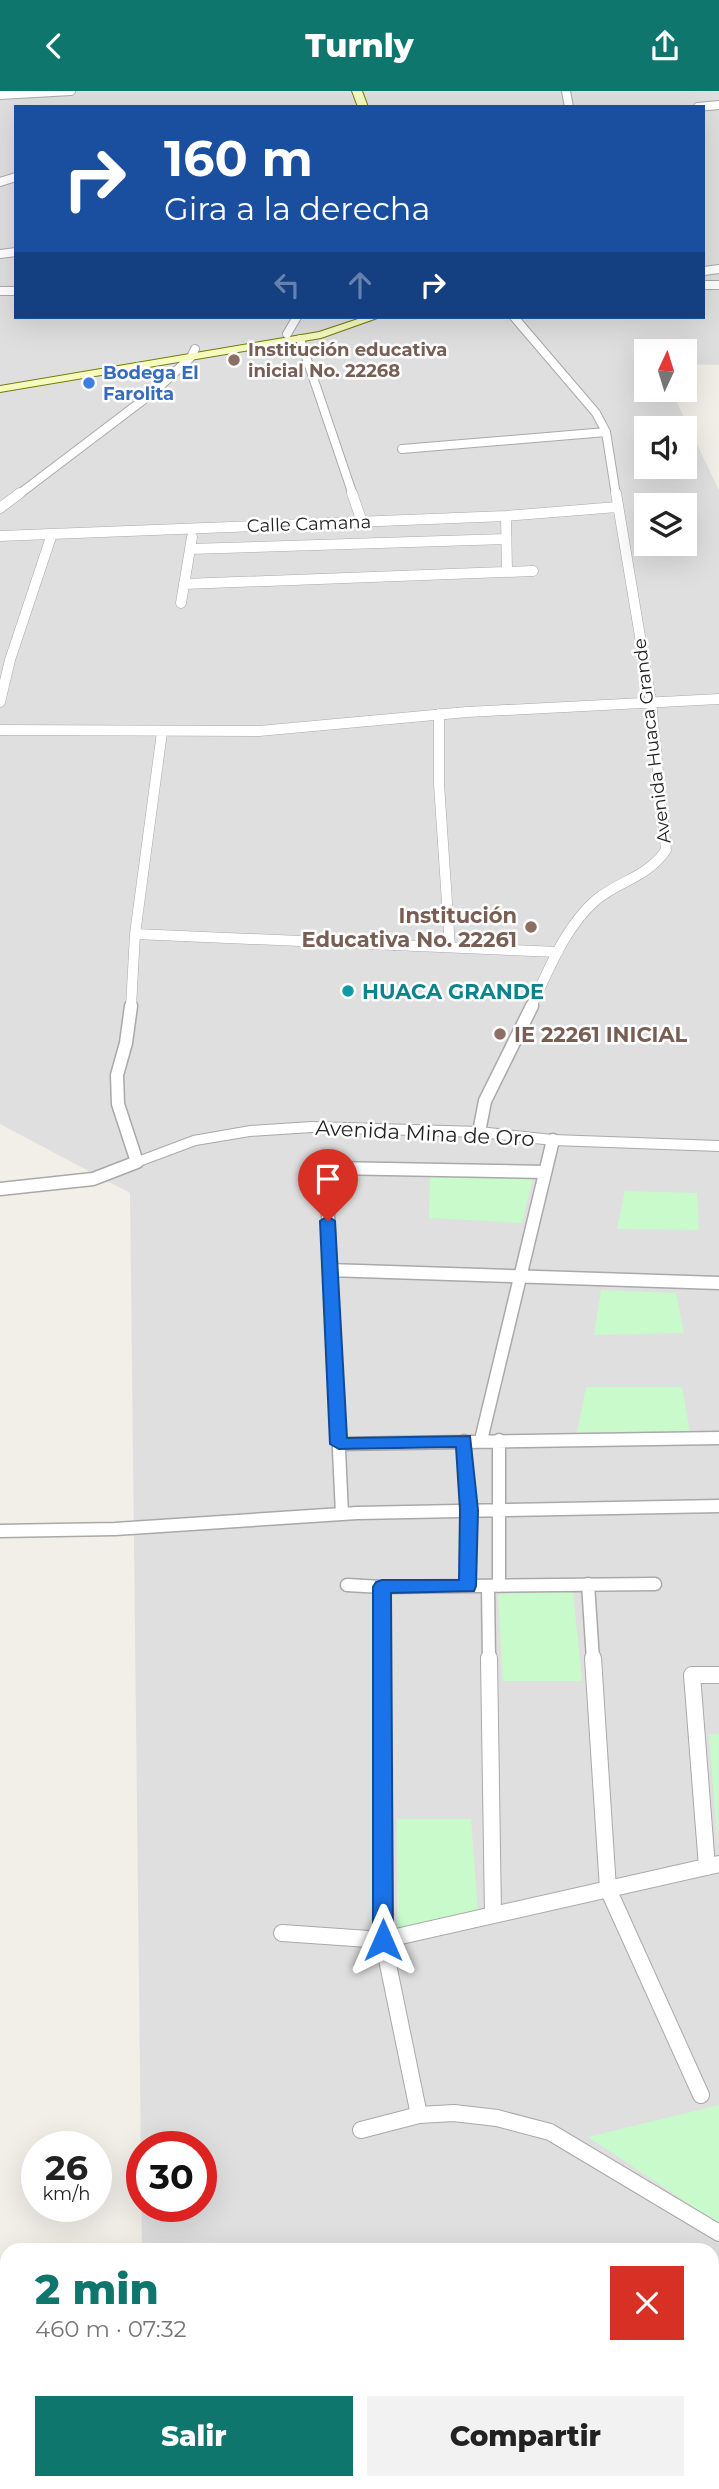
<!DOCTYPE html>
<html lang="es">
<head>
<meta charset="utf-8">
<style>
	:root { --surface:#fff; --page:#f2f2f2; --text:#222; --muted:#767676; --accent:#0f766e }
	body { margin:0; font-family:Montserrat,sans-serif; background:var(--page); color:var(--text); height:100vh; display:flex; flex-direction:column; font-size:26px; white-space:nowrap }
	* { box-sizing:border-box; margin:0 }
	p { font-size:23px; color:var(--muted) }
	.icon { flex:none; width:38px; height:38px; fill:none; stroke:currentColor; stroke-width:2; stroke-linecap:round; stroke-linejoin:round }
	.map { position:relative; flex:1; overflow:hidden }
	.panel { position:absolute; left:0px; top:2152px; width:719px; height:247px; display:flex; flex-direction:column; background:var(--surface); border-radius:21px 21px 0 0; box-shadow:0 7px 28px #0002 }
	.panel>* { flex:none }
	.guide { position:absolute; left:14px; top:14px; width:691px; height:214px; border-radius:0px; box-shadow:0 7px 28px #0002; background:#1a4fa0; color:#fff; overflow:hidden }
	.needle { width:46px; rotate:4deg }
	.buttons { position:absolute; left:634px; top:248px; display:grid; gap:14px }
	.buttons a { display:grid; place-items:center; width:63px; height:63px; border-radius:0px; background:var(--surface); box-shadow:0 7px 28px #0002; font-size:35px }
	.speed { position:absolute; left:21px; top:2040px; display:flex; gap:14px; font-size:35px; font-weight:700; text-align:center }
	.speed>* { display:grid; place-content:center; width:91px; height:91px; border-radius:50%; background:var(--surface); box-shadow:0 7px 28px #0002; line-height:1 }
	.speed small { font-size:18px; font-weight:400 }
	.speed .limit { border:10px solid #d22; background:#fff; color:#111 }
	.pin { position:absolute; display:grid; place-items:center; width:60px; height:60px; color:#fff; margin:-72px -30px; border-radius:50% 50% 50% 0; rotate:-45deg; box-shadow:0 0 7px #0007 }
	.pin .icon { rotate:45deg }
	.me { position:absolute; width:77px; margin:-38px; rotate:0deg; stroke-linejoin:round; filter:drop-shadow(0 0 5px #0008) }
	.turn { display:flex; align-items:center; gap:24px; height:147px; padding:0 35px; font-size:32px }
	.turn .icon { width:91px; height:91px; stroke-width:2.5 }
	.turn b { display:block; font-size:49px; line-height:60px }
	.lanes { display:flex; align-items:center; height:66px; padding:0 35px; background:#0003; justify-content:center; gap:35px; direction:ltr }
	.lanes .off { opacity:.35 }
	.round { display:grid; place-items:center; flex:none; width:74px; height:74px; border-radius:0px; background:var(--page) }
	.overview { display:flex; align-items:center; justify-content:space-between; height:119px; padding:0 35px }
	h1 { font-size:42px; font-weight:800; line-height:52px; color:var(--accent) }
	.primary-button { display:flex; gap:14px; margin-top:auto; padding:14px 35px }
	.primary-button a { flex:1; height:80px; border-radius:0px; background:var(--accent); color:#fff; font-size:28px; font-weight:800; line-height:80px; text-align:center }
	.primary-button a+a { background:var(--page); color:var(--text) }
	header { display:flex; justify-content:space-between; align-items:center; height:91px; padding:0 35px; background:var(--accent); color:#fff; font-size:32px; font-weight:800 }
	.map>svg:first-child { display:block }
	.residential { fill:#e0dfdf; fill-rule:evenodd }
	.park { fill:#c8facc }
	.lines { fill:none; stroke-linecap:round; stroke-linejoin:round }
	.minor-far3-casing { stroke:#a9a9a9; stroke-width:10 }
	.minor-far2-casing { stroke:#a9a9a9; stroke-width:11 }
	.minor-far1-casing { stroke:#a9a9a9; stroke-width:15 }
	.minor-casing { stroke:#a9a9a9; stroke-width:18 }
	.tertiary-casing { stroke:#a9a9a9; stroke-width:2 }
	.secondary-casing { stroke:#707d05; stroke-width:2 }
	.minor-far3 { stroke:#fff; stroke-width:8 }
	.minor-far2 { stroke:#fff; stroke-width:10 }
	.minor-far1 { stroke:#fff; stroke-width:12 }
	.minor { stroke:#fff; stroke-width:16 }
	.tertiary { fill:#fff; fill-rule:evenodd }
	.secondary { fill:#f7fabf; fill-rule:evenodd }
	.route { fill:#1a73e8; stroke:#114b97; stroke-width:2 }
	.education-dot { fill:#8d6e63; stroke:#fff; stroke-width:2.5 }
	.shop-dot { fill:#3f7fe0; stroke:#fff; stroke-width:2.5 }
	.culture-dot { fill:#0f9aa8; stroke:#fff; stroke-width:2.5 }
	.labels { text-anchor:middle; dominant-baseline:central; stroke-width:5; stroke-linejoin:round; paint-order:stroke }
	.far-education-label { font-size:18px; font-weight:bold; fill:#785e54; stroke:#fff; text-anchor:start }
	.far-shop-label { font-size:18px; font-weight:bold; fill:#366cbe; stroke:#fff; text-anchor:start }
	.far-street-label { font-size:18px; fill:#222; stroke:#fff }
	.education-label { font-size:21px; font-weight:bold; fill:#785e54; stroke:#fff; text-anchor:end }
	.culture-label { font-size:21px; font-weight:bold; fill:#0d838f; stroke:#fff; text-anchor:start }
	.street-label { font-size:21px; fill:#222; stroke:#fff }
</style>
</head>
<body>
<header><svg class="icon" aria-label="back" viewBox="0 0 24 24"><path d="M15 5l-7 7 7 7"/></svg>Turnly<svg class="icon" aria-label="share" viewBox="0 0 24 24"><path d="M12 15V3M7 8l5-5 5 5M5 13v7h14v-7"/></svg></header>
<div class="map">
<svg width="719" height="2398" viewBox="0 0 719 2398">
	<rect width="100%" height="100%" fill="#f2efe9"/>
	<path class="residential" d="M0,0H719V274L684,273V261H646V299H671L719,399V2398H613L566,2392H712V2160L142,2159L130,1102L0,1033ZM16,16H704V226H16ZM646,338H684V376H646ZM646,415H684V453H646ZM142,2056H201V2116H142Z"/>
	<path class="park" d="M430,1085L533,1086L522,1132L429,1127Z
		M625,1100L697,1102L699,1139L617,1138Z
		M601,1199L676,1202L684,1242L594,1244Z
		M586,1296H682L690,1341L577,1342Z
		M573,1501L582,1590H503L498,1503Z
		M709,1643H719L718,1758Z
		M397,1728H471L478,1821L397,1838Z
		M719,2014V2133L588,2046Z"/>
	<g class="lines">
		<g class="minor-far3-casing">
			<path id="minor-far3" d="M566,0L569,16
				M0,4L71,0
				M698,16L719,14
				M0,91L16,86
				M0,163L16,161
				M704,180L719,178
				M704,194H719
				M0,200H16
				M514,226L596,322L606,341L616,404
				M287,243L297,226
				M300,248L353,404
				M402,358L606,341
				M18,404L155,300L191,266L195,258"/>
		</g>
		<g class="minor-far2-casing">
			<path id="minor-far2" d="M352,402L362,431
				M0,417L20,402
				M506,425L507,481
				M0,445L506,425L617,416
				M190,458L506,448
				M184,493L533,480
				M181,512L192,446
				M0,611L10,569L52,443
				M439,623V693L450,856
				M0,639L259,640L467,621L719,608
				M135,843L558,861
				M131,916L135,843L162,641
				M531,916C549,879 564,837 596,809C620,789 647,787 666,759L651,611L616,402"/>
		</g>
		<g class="minor-far1-casing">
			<path id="minor-far1" d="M479,1041L485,1010L532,915
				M0,1098L93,1088L137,1071L118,1013L117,984L126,952L131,915
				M329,1179L719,1192
				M481,1349L553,1049
				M499,1349V1495
				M464,1350L469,1419L467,1495
				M339,1353L719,1347
				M342,1423L326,1081L332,1077L545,1081
				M0,1440L115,1438L357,1422L719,1415
				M588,1493L593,1569
				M347,1494L382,1496L655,1493
				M488,1495L489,1569
				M382,1496V1569"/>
		</g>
		<g class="minor-casing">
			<path id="minor" d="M382,1567L383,1849L419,2024
				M489,1567L493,1823
				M593,1567L608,1798L701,2004
				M707,1776L692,1584H719
				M282,1842L383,1849L719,1773
				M361,2039L419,2024L454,2022L497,2027L550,2041L719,2142"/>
		</g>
		<g class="tertiary-casing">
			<path id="tertiary" d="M312,1031L479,1036L553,1044L719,1050V1060L553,1054L479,1046L312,1041L250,1045L196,1054L137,1076L130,1071L132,1068L193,1045L250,1035Z
				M7,2268V2300L0,2302V2270Z
				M719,2271V2291L712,2292V2272Z"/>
		</g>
		<g class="secondary-casing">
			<path id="secondary" d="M352,0H362L368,16H358Z
				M364,226H380L321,247L0,301V295L319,241Z"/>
		</g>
		<use href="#minor-far3" class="minor-far3"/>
		<use href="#minor-far2" class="minor-far2"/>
		<use href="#minor-far1" class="minor-far1"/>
		<use href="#minor" class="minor"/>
		<use href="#tertiary" class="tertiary"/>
		<use href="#secondary" class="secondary"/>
	</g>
	<path class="route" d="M328,1125L335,1130L347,1347L470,1345L478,1419L476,1495L474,1500L391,1502L393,1849L390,1854L383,1857L376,1854L373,1849V1496L376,1491L382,1489H459L460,1419L456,1356L339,1358L330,1353L320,1130Z"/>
	<g class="education-dot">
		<circle cx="234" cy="269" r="7"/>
		<circle cx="531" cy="836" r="7"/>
		<circle cx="500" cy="943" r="7"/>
	</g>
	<circle class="shop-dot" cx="89" cy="292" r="7"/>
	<circle class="culture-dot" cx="348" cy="900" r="7"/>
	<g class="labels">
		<g class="far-education-label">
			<text x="248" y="259">Institución educativa<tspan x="248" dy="21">inicial No. 22268</tspan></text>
		</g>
		<g class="far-shop-label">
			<text x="103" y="282">Bodega El<tspan x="103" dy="21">Farolita</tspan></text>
		</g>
		<g class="far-street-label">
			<text transform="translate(309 433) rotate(-2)">Calle Camana</text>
			<text transform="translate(652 650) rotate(-97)">Avenida Huaca Grande</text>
		</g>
		<g class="education-label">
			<text x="517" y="824">Institución<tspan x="517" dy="24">Educativa No. 22261</tspan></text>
			<text x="514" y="943" text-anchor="start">IE 22261 INICIAL</text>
		</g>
		<g class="culture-label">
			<text x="362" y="900">HUACA GRANDE</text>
		</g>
		<g class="street-label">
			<text transform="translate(425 1042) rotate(3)">Avenida Mina de Oro</text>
		</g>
	</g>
</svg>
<div class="buttons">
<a><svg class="needle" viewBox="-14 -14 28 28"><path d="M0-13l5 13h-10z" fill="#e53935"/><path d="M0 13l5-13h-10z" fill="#767676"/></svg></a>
<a><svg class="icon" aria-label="sound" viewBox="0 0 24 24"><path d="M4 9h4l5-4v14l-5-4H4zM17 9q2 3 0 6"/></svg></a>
<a><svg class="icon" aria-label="layers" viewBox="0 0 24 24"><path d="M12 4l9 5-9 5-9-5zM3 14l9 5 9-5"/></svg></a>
</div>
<div class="speed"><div>26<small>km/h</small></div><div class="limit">30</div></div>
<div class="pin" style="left:328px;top:1130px;background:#d93025"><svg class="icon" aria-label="arrive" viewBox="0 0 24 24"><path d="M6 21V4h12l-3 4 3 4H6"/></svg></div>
<svg class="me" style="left:383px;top:1849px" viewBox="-20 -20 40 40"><path d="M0-17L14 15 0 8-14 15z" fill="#1a73e8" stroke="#fff" stroke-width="4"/></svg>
<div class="guide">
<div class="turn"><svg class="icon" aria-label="right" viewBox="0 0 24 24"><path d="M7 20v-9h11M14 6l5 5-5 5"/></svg><div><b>160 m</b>Gira a la derecha</div></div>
<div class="lanes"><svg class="icon off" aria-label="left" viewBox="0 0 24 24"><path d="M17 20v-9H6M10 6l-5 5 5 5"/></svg><svg class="icon off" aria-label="ahead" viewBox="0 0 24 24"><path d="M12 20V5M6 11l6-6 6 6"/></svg><svg class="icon" aria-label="right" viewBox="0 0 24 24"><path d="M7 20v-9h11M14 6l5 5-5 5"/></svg></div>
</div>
<section class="panel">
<div class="overview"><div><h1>2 min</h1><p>460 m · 07:32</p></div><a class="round" style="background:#d93025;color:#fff"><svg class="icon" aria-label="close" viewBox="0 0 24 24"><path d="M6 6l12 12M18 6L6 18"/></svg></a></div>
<div class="primary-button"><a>Salir</a><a>Compartir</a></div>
</section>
</div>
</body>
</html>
